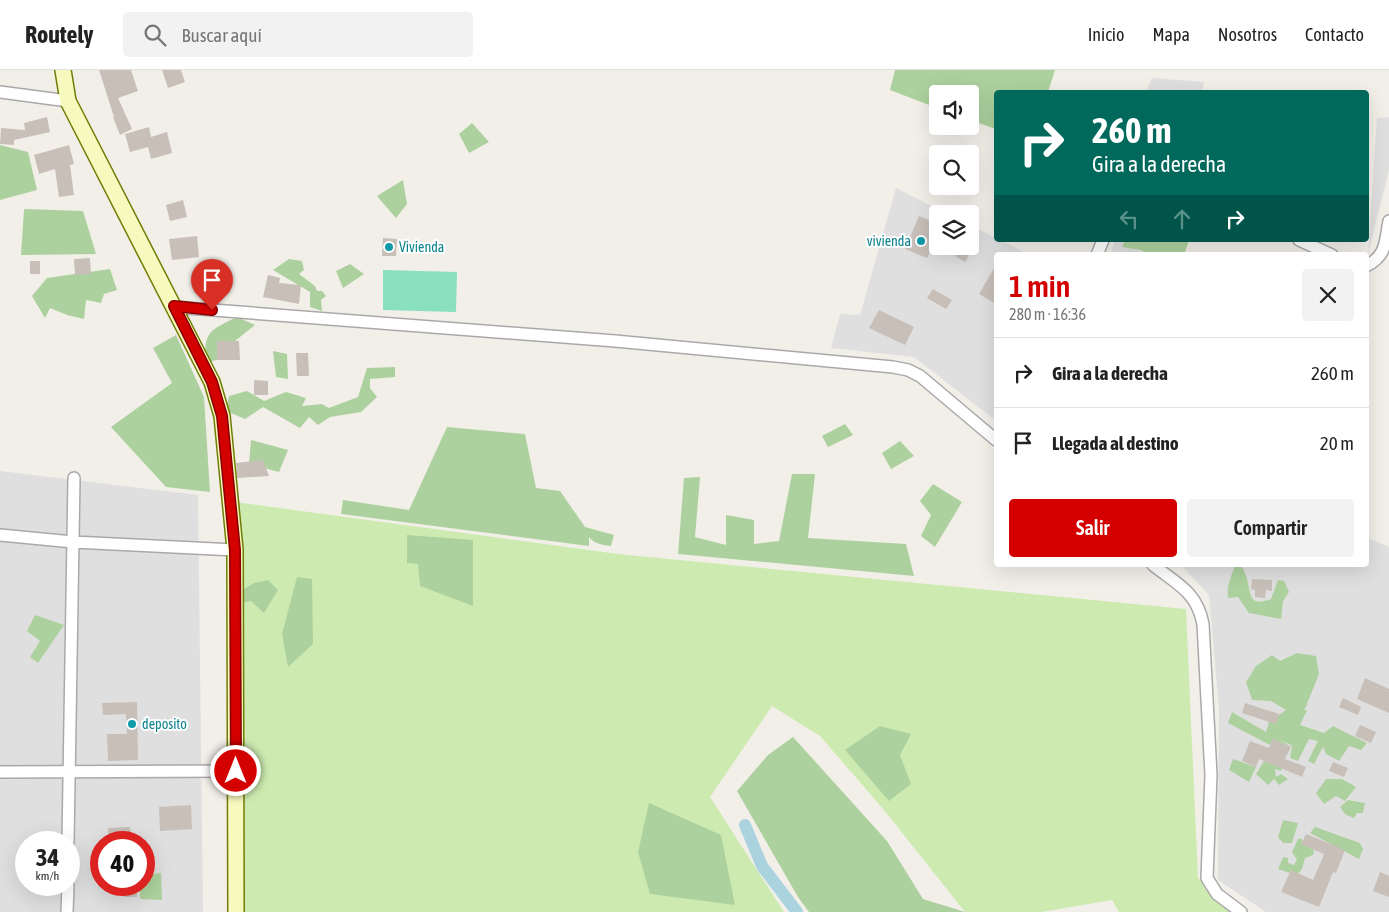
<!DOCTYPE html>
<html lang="es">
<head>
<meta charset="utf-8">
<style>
	:root { --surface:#fff; --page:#f2f2f2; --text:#222; --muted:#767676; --line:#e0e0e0; --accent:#d40000 }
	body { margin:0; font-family:"Asap Condensed",sans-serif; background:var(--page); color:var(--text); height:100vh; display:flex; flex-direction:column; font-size:19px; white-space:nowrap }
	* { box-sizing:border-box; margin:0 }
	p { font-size:16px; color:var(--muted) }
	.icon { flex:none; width:28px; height:28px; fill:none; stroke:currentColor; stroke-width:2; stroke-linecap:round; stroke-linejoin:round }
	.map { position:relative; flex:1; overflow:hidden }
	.sheet { position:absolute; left:994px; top:182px; width:375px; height:315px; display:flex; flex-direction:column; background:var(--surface); border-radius:5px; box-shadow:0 5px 20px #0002 }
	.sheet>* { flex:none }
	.guide { position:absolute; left:994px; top:20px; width:375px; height:152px; border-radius:5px; box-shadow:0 5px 20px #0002; background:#00695c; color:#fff; overflow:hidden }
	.controls { position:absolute; left:929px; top:15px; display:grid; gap:10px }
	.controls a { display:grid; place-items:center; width:50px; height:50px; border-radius:5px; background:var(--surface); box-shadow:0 5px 20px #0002; font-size:25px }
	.speed { position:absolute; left:15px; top:761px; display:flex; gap:10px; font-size:25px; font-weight:700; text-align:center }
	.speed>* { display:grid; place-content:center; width:65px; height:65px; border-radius:50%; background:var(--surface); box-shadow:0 5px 20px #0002; line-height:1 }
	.speed small { font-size:12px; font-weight:400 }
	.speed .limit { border:8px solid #d22; background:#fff; color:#111 }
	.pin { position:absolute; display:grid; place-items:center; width:42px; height:42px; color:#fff; margin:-51px -21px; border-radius:50% 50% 50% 0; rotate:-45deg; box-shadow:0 0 5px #0007 }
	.pin .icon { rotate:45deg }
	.me { position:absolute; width:55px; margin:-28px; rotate:0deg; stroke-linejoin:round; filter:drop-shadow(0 0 4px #0008) }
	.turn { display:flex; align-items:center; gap:18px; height:105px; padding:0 15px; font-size:22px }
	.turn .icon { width:65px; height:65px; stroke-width:2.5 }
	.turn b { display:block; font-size:35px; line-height:42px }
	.lanes { display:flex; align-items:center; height:48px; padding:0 15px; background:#0003; justify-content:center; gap:25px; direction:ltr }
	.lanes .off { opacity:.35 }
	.round { display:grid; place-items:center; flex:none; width:52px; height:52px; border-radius:5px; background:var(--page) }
	.headline { display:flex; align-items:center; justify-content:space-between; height:85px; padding:0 15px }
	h1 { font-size:30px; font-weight:600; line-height:38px; color:var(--accent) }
	.button { display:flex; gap:10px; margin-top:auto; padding:10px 15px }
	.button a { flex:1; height:58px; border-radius:5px; background:var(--accent); color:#fff; font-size:20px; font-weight:600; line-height:58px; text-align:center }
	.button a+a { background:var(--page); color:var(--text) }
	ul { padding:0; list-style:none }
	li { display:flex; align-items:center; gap:15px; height:70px; padding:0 15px; border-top:1px solid var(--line) }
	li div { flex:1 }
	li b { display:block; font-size:19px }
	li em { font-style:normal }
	header { display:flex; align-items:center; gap:30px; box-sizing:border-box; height:70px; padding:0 25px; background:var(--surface); border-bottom:1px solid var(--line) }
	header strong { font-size:24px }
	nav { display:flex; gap:28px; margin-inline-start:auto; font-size:18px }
	.search { width:350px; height:45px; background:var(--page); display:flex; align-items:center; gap:12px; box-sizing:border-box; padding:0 18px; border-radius:5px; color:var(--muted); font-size:19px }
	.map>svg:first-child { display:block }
	.residential { fill:#e0dfdf; fill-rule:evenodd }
	.grass { fill:#cdebb0 }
	.forest { fill:#add19e }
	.pitch { fill:#88e0be }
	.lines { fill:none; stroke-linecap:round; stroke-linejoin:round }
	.canal { stroke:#aad3df; stroke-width:12 }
	.building { fill:#c7bfb8 }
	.street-casing { stroke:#a9a9a9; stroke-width:14 }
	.secondary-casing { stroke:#707d05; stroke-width:18 }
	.street { stroke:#fff; stroke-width:11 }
	.secondary { stroke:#f7fabf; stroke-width:15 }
	.route-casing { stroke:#8a0000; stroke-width:12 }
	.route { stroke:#d40000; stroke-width:9 }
	.culture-dot { fill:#0f9aa8; stroke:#fff; stroke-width:2 }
	.labels { text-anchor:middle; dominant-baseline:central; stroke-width:4; stroke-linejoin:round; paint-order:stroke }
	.culture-label { font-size:14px; fill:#0d838f; stroke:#fff; text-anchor:start }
</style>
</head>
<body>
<header>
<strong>Routely</strong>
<div class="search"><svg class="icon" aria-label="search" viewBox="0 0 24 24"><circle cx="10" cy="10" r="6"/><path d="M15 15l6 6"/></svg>Buscar aquí</div>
<nav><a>Inicio</a><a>Mapa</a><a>Nosotros</a><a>Contacto</a></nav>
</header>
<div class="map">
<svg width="1389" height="842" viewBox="0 0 1389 842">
	<rect width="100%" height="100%" fill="#f2efe9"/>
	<path class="residential" d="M1152,8L1204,12L1202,22H1146Z
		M1389,47V100L1368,185L1377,48Z
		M896,118L948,144H938V176H970V155L996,168V170H1000L1030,185H996V351L914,287L831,278L840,244L860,245Z
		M1115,170H1170L1165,185H1110Z
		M0,401L198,425L203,842H0ZM26,772H69V815H26ZM101,772H144V815H101Z
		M1366,467L1389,477V842H1266L1218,810L1219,639L1209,525L1181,495H1366Z"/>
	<path class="grass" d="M235,432L618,484L1186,539L1198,808L1241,842H1119L1112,830L1042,842H965L884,740L820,666L772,636L710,727L784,842H233Z"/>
	<path class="forest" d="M895,0H1055L1048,22H996V59L970,50V24H938L937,38L890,20Z
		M472,53L489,72L469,83L459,64Z
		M0,75L28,82L37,120L0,130Z
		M403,110L407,134L396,148L377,126Z
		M24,139L83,141L96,184L21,185Z
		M1125,170H1189L1184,185H1149L1141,180L1122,177Z
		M289,189L302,191L304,200L299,204L315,216L317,221H322L326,226L321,230L322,241L310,237V222L273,200Z
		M350,194L364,204L343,218L336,201Z
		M110,199L117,220L104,224L101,233L86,230L84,249L67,245L50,238L45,248L32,226L47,208Z
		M237,247L255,255L235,271H217V290L206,292C203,261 211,260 237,247Z
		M176,265L204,327L210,422L166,417L111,357L172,313L153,278Z
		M273,281L287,284L288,309L276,307Z
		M395,297V307L370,309V318L377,327L361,342L330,347L318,355L309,347L300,358L263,337L245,349L226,341L229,326L247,321L264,331L286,322L306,328L302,336L322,334L329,338L358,327L367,298Z
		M845,354L853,365L828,377L822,366Z
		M447,357L525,364L536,418L560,421L585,457L614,465L611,476C603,475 594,474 589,467V476L341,444L343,430L409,440Z
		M251,370L288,380L279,402L249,394Z
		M900,371L914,386L891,399L882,383Z
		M792,404H815L808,468L906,474L914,506L678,484L684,408L700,407L695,467L726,475V445L754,450V474L779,471Z
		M933,414L962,432L935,477L921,466L931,445L920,431Z
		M407,465L473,470V536L420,516L418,494L407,493Z
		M1238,495L1243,498C1244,502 1246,505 1247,509C1251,523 1248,538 1271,529L1278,510L1284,511L1289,522L1283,531L1281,549L1249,543L1238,527L1228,528C1226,518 1231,506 1235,496Z
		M297,507L312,509L313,574L288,597L282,564Z
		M268,510L278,520L264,543L251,531L232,536L230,527L254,513Z
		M35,545L64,555L38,593L30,587L40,571L27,561Z
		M1297,583L1316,586L1319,604L1305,639L1303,640H1307L1300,655L1324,663L1333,656L1367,673L1361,680L1349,676L1339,691L1326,684L1323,677L1314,694L1308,691L1318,671L1309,669L1298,691L1290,688L1292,676L1279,669L1291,677L1273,670L1270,675L1228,653L1232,642L1266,662L1269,652L1286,640L1271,631L1252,630L1246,612L1256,596L1272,585L1280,591Z
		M880,656L911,664L900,685L911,714L889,731L845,680Z
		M793,667L887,771L923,829L965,842H809L798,827L737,721L768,685Z
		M1233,689L1256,697L1249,712L1229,700Z
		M1264,691L1282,698L1281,701L1275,699L1276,707L1281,704L1288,709L1279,715L1274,709L1268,715L1256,704Z
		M1326,709H1342L1356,717L1345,731L1336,726L1324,734L1316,723Z
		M1348,730L1365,733L1363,743H1357L1354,748L1346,745L1340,737Z
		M649,733L721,765L735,835L650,824L638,782Z
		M1283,750L1298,753L1292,773H1283L1278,767Z
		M1315,757L1360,773L1363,779L1359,789L1310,763Z
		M1301,768L1304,775L1314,780L1313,785L1305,788L1302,799L1298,804L1291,801L1290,803L1278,799L1283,787L1288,788V793L1294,795L1297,790L1292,782L1298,769Z
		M161,803L162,830L140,829V815H144V805Z"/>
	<path class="pitch" d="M383,200L457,202L456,242L383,240Z"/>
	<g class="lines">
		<path class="canal" d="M745,755L762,796L797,842"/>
	</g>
	<path class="building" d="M99,0H131L138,21L118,28L132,59L120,65L113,47H114Z
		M162,0H181L185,12L168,18Z
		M47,47L50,62L14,70V75L0,74L1,58L25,60L24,53Z
		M149,57L151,67L167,62L172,83L151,89L148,77L130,82L125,64Z
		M69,75L74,94L70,95L74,125L59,127L55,99L39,104L34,85Z
		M183,130L187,147L170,151L166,135Z
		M919,146L938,154V164L927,188L905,179Z
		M197,166L199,187L172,190L169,169Z
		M383,168L397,169L396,186H382Z
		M960,177L970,183L965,192L955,186Z
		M90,188L91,204L75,205L74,189Z
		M30,191H40V204H30Z
		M996,195V234L979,224Z
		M268,205L280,208L279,213L301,215L299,234L263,227Z
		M933,219L952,230L946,239L927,228Z
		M879,240L914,257L905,275L869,258Z
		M217,271H239L240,290H217Z
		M296,283H308L309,306H297Z
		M254,310L268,311V325H254Z
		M263,390L269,406L237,408L236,393Z
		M1252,509L1272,510V521L1266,520L1265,528L1255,527V520L1251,519Z
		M1365,608L1389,619V643L1357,629Z
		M1343,628L1361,637L1358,645L1339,637Z
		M137,632L138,690L108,691L107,664H127L126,644L103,645L102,633Z
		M1245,633L1279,644L1276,654L1242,643Z
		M1360,655L1376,662L1371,673L1355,666Z
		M1273,669L1291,677L1285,689L1306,697L1302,707L1259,689L1256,697L1242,691L1250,671L1269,678Z
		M1333,692L1348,698L1344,707L1329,701Z
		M191,735L192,759L160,761L159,737Z
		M130,757L132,772H109L108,758Z
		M1306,764L1345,780L1336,803L1333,802L1319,837L1281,822L1291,800L1313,810L1323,787L1324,784L1301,774Z
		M1380,802L1389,806V827L1373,821Z
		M123,815H137V827H124Z"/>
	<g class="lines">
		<g class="street-casing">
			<path id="street" d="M0,22L68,31
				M1299,170L1332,185
				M1097,185L1103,170
				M1366,196C1387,186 1385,171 1389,151
				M174,237L615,271L893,297L908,300L920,306L996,370
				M0,465L73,472L235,480
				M1153,495C1177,514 1197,522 1203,554L1211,705L1207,808L1217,824L1241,842
				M0,702L236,701
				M68,772L74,408
				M67,842L68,815"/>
		</g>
		<g class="secondary-casing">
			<path id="secondary" d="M63,0L68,31L212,312L222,346L235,480L236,842"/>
		</g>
		<use href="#street" class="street"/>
		<use href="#secondary" class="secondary"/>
	</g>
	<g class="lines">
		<g class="route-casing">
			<path id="route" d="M212,240L174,236L212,312L222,346L235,480L236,701"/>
		</g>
		<use href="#route" class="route"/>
	</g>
	<g class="culture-dot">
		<circle cx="921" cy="171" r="5"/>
		<circle cx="389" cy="177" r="5"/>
		<circle cx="132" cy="654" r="5"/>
	</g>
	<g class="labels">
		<g class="culture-label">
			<text x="911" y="171" text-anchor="end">vivienda</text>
			<text x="399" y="177">Vivienda</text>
			<text x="142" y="654">deposito</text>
		</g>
	</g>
</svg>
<div class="controls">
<a><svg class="icon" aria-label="sound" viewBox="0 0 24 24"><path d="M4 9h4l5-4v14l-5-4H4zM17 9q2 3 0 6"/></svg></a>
<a><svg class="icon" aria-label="search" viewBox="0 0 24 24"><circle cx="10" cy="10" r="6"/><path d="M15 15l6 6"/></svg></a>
<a><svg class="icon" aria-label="layers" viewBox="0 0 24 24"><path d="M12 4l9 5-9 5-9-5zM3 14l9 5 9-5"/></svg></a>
</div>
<div class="speed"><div>34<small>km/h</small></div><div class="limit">40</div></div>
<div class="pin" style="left:212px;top:240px;background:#d93025"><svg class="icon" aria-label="arrive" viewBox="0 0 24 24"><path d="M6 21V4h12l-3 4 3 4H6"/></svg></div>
<svg class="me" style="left:236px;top:701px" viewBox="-20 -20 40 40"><circle r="17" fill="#d40000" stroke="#fff" stroke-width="3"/><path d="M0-11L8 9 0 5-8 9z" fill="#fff"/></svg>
<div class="guide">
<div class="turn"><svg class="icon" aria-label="right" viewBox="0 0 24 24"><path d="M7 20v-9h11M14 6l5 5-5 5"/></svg><div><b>260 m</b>Gira a la derecha</div></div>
<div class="lanes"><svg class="icon off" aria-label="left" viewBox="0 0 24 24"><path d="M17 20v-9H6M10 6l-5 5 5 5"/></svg><svg class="icon off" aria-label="ahead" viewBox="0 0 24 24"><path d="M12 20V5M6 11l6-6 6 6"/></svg><svg class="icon" aria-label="right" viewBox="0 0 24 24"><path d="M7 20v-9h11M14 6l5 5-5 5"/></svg></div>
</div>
<section class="sheet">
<div class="headline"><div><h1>1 min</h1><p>280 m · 16:36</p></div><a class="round"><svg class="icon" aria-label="close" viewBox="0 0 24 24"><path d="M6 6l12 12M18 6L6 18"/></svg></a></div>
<ul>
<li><svg class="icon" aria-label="right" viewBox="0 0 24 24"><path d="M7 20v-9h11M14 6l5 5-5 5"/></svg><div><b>Gira a la derecha</b></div><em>260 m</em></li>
<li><svg class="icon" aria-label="arrive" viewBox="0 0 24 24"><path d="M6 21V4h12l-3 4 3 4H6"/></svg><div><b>Llegada al destino</b></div><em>20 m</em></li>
</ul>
<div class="button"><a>Salir</a><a>Compartir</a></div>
</section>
</div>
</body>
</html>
